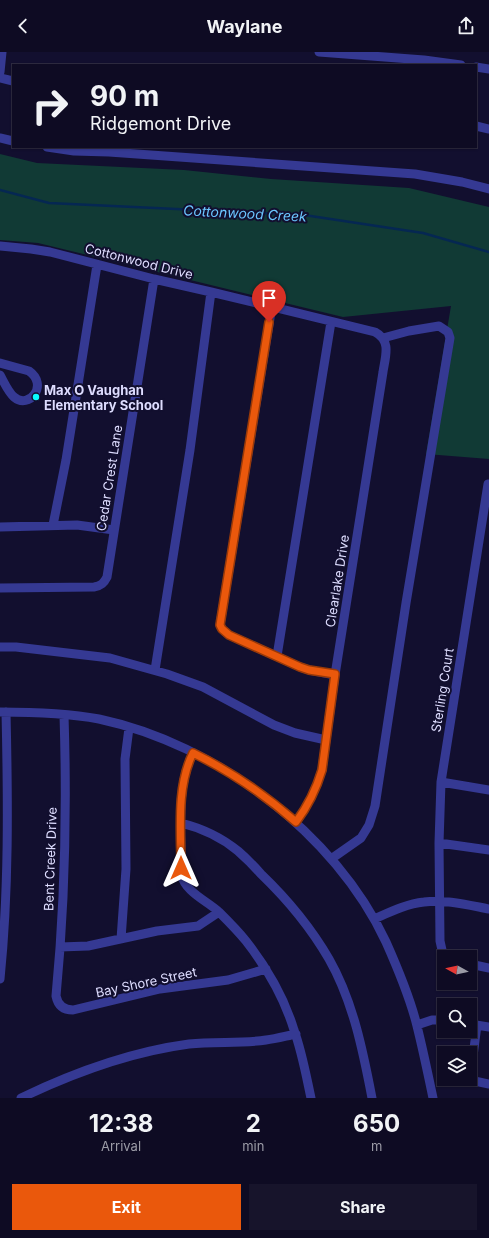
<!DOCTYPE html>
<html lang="en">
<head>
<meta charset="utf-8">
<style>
	:root { --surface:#0e0b23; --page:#17142b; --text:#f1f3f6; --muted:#9b9ba6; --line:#2e2b41; --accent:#ea580c }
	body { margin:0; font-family:Inter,sans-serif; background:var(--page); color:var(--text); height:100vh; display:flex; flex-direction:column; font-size:15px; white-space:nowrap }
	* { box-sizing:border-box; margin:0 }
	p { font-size:13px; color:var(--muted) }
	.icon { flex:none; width:22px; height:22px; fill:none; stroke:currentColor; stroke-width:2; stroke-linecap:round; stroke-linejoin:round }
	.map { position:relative; height:1046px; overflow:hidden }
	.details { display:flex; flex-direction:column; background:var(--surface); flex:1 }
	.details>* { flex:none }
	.hud { position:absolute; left:12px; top:12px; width:465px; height:84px; border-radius:0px; box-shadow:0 1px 3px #0004,0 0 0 1px var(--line); background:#0e0b23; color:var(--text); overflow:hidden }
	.needle { width:26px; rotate:278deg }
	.buttons { position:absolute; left:437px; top:898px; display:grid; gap:8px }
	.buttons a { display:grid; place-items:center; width:40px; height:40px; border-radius:0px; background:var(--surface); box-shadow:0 1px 3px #0004,0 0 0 1px var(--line); font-size:20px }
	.pin { position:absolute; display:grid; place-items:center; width:34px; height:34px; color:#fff; margin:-41px -17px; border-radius:50% 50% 50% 0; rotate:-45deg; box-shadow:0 0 4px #0007 }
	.pin .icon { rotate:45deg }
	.me { position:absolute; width:44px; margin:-22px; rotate:0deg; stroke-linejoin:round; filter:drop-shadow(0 0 3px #0008) }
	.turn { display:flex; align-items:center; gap:14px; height:84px; padding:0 12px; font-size:18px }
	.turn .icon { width:52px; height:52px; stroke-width:2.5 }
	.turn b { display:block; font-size:28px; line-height:34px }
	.eta { display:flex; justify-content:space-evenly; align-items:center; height:68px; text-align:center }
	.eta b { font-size:24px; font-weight:700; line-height:28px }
	.button { display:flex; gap:8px; margin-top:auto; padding:8px 12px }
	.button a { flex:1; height:46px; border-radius:0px; background:var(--accent); color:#fff; font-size:16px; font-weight:700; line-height:46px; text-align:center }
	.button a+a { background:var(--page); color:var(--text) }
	header { display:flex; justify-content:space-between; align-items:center; height:52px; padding:0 12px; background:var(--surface); font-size:18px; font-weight:700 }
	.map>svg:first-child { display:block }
	.green { fill:#113a35 }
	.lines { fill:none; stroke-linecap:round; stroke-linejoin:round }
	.stream { stroke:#052752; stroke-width:2.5 }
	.minor { stroke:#353993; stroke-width:9 }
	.route-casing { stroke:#983908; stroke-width:10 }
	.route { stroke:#ea580c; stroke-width:7 }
	.poi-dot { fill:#09faff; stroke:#120f2f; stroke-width:1.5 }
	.labels { text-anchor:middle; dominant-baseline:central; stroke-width:4; stroke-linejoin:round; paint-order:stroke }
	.street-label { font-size:13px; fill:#deddff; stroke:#120f2f }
	.poi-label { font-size:13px; font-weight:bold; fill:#deddff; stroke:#120f2f; text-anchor:start }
	.water-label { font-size:14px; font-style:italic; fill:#6bc6ff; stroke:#120f2f }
</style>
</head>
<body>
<header><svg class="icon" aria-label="back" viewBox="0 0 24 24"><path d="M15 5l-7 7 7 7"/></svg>Waylane<svg class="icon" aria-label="share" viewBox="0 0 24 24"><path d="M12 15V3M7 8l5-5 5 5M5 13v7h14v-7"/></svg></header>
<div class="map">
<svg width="489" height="1046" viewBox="0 0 489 1046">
	<rect width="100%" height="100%" fill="#120f2f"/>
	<path class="green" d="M0,102L37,111L184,118L271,127L409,136L489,155V407L426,402L451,254L343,265L38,191L0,188Z"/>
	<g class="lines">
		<path class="stream" d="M0,138L49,151L304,163L423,181L489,200"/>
		<path class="minor" d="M319,0L424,8L461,13
			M476,15L489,17
			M0,20L2,0
			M0,26L13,29
			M476,74L489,77
			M0,86L13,89
			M47,95L74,99L109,100L415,122L462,130L489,137
			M0,194L31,197L50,200L154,227L211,240L375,280C392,289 385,305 383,320L335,623L322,718C316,738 308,754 296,770
			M272,254L220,573L222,577L229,583L300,615L309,618L335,623
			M0,311L29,319C49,333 29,358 14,345C8,340 4,330 0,323
			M53,473L66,408L97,213
			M0,475L77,473L114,478
			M0,536L94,535C101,534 104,531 107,525L154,227
			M0,595H16L110,606L167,622L203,635L274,673L295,681L326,688
			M277,604L331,270
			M155,618L190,398L211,240
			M0,660C33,660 67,661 99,667C216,692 335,781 386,890C398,917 410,945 417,974C423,998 428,1022 433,1046
			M64,663C67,757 65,851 56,944C58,954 64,958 73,958L160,937L228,928L266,917
			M193,701C175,737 182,783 181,822C186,841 206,848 219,860C228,869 238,879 246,889C267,916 284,945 294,978C302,1000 306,1023 311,1046
			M441,730L489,738
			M181,771C201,776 221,785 238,799C246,806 254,814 261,822C287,847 311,876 329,907C353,949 363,999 372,1046
			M439,791L489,798
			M331,807L361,786L369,773L375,754L406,551L450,286L448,280L439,274L409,279L383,286
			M374,867C390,860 406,852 424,850C445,847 468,853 489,857
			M121,887L126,817L125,707L129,676
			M60,895L88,894L157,879L198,874L219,860
			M444,907L440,889L439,791L441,730L488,432
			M470,912L489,916
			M0,927C9,838 8,749 6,660
			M470,972L489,975
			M417,973L432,968H444
			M477,973L470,1028L489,1032
			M21,1046C75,1020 129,1000 189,992C215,989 241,992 266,988C276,987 286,984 296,982"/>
	</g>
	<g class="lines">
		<g class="route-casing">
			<path id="route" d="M181,816C181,779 176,735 193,701C230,719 265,743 296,770C308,754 316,738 322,718L335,622L309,618L300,615L229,583L222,577L220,573L269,270"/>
		</g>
		<use href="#route" class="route"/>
	</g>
	<circle class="poi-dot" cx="36" cy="345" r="4"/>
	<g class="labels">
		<g class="street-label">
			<text transform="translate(139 209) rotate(14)">Cottonwood Drive</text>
			<text transform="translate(109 426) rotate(-81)">Cedar Crest Lane</text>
			<text transform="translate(337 529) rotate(-81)">Clearlake Drive</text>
			<text transform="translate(442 638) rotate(-81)">Sterling Court</text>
			<text transform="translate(50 807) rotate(-88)">Bent Creek Drive</text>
			<text transform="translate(146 930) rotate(-12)">Bay Shore Street</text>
		</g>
		<g class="poi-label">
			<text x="44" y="338">Max O Vaughan<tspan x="44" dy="15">Elementary School</tspan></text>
		</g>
		<g class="water-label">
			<text transform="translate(245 161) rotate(3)">Cottonwood Creek</text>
		</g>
	</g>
</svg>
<div class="buttons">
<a><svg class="needle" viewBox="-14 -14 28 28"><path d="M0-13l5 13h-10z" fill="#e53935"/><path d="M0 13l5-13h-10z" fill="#9b9ba6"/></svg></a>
<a><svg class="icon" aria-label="search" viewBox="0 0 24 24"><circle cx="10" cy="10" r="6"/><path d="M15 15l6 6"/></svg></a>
<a><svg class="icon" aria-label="layers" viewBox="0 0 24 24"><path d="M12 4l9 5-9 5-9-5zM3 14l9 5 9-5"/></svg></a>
</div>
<div class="pin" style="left:269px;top:270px;background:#d93025"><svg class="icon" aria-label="arrive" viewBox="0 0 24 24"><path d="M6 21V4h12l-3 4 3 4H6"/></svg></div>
<svg class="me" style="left:181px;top:816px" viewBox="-20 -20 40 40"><path d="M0-17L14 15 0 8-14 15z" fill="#ea580c" stroke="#fff" stroke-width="4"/></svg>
<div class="hud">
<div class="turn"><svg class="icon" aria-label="right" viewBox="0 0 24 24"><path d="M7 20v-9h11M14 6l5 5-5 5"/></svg><div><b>90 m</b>Ridgemont Drive</div></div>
</div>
</div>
<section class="details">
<div class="eta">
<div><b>12:38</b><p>Arrival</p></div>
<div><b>2</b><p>min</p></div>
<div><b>650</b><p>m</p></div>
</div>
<div class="button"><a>Exit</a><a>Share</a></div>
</section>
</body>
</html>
